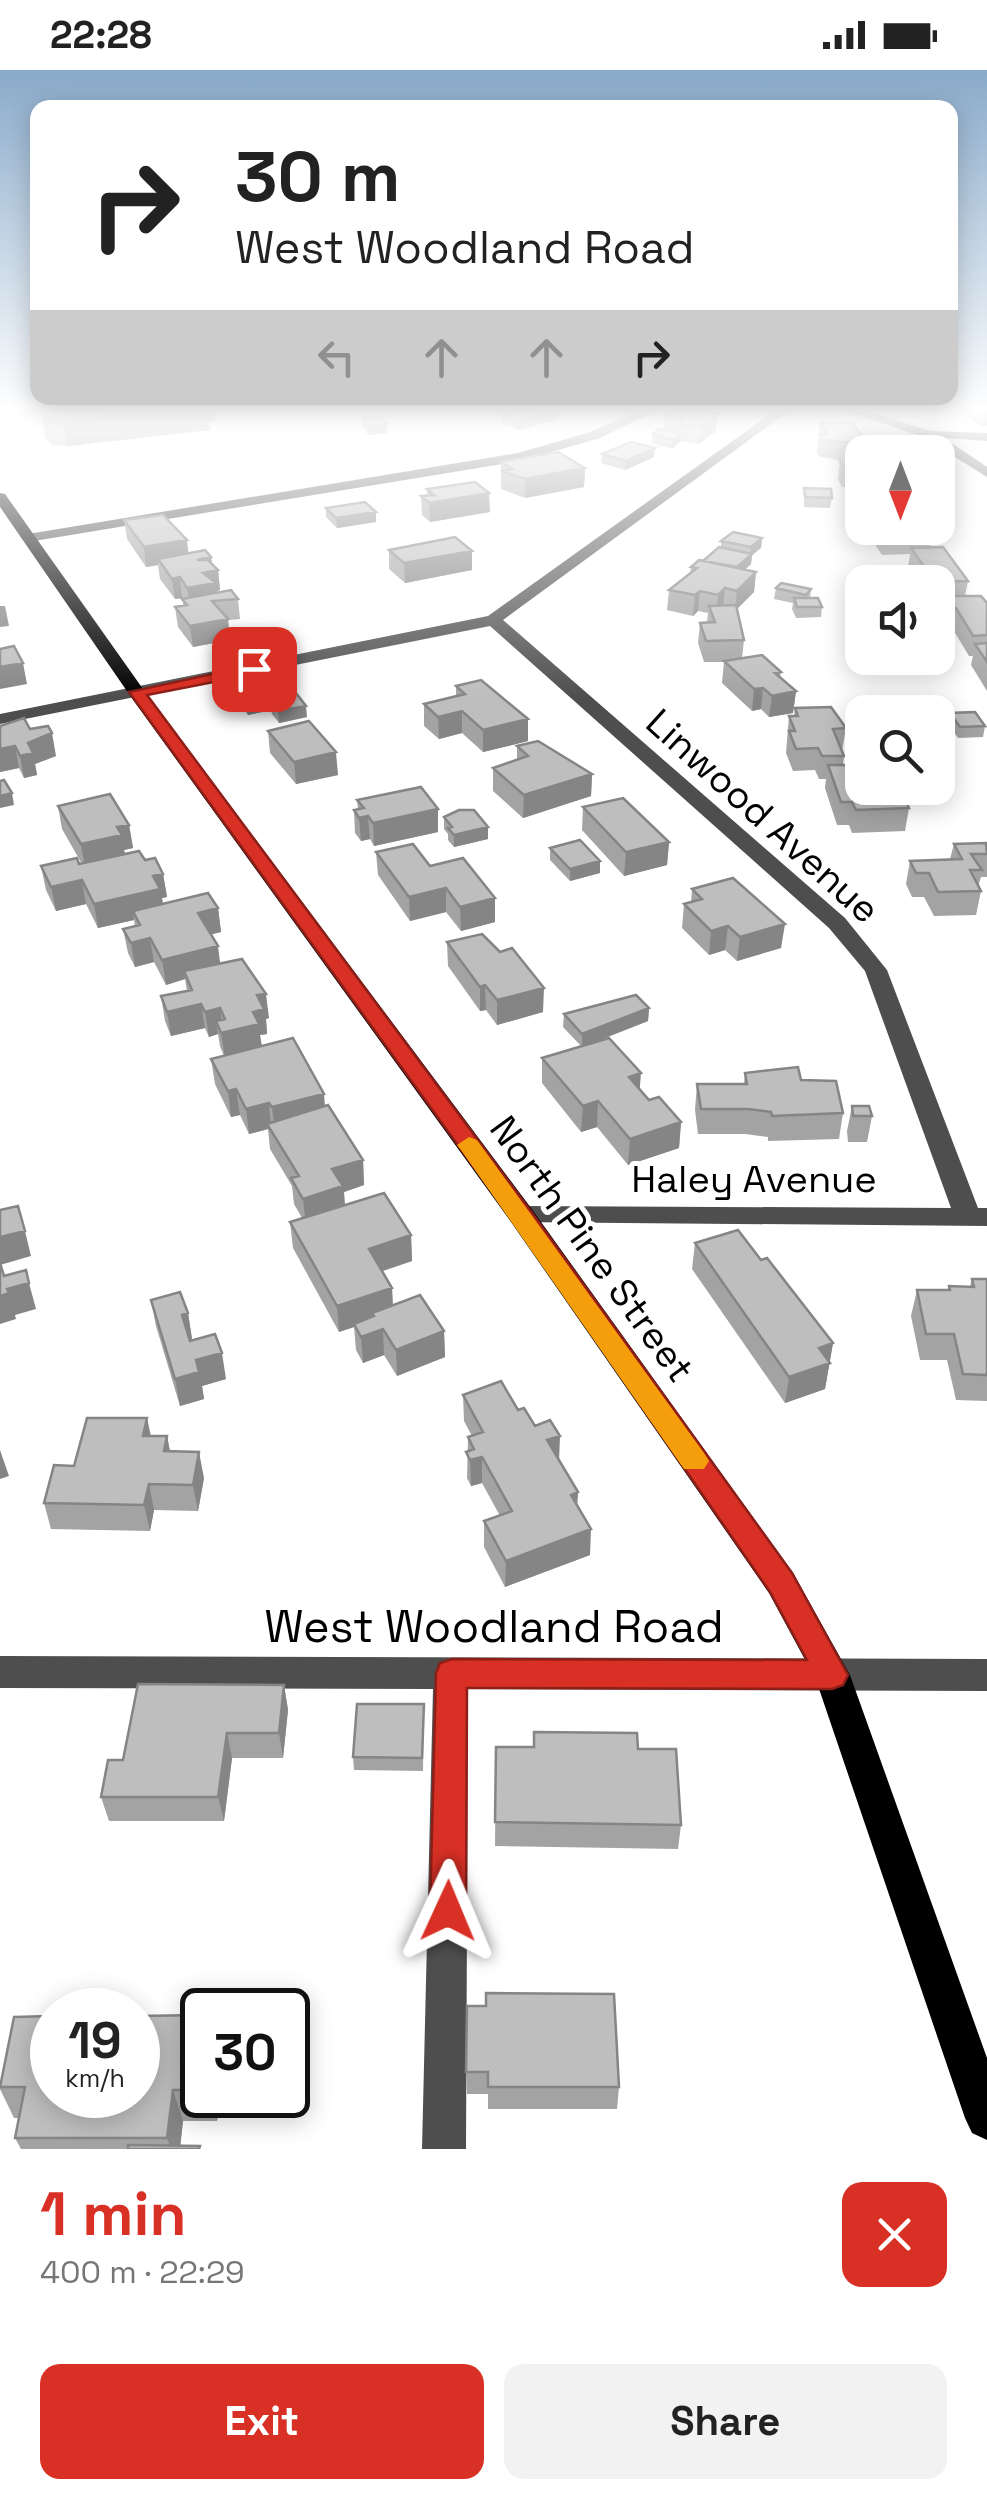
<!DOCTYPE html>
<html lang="en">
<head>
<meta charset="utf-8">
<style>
	:root { --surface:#fff; --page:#f2f2f2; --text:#222; --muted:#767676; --accent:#d93025 }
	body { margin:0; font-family:"Space Grotesk",sans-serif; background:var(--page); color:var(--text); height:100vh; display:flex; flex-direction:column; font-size:38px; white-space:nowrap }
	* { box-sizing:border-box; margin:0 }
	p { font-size:32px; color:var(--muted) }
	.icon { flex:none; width:55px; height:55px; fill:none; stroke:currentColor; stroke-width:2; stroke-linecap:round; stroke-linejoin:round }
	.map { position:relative; height:2079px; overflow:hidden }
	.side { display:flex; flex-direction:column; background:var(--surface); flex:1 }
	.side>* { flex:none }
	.banner { position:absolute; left:30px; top:30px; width:928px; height:305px; border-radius:20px; box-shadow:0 5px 25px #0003; background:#fff; color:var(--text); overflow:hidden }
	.needle { width:65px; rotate:180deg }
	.tools { position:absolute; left:845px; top:365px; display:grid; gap:20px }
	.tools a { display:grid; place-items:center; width:110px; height:110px; border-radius:20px; background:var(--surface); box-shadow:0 5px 25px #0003; font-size:50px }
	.speed { position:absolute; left:30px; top:1918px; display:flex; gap:20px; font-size:50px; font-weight:700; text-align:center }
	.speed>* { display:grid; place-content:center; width:130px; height:130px; border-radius:50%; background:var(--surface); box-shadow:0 5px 25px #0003; line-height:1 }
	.speed small { font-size:25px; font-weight:400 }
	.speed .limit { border:5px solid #111; border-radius:15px; background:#fff; color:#111 }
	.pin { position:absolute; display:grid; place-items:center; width:85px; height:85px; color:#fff; margin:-42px; border-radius:20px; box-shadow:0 5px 15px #0006 }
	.me { position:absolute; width:110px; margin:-55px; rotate:1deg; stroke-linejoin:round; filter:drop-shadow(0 0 8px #0008) }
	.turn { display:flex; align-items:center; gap:35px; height:210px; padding:0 40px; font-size:45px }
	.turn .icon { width:130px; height:130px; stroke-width:2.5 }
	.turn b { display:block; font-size:70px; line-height:85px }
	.lanes { display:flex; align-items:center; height:95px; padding:0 40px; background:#0003; justify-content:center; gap:50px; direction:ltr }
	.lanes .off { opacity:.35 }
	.round { display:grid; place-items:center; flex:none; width:105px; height:105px; border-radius:20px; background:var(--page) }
	.summary { display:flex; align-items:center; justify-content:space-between; height:170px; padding:0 40px }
	h1 { font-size:60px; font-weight:600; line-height:75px; color:var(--accent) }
	.cta { display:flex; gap:20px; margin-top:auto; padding:20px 40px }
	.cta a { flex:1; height:115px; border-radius:20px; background:var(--accent); color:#fff; font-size:40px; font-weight:600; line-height:115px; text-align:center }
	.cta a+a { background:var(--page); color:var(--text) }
	.status { display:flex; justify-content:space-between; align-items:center; height:70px; padding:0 50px; background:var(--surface); direction:ltr }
	.status svg { height:28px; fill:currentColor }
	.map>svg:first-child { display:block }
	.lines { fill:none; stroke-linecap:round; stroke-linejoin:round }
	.minor { fill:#4e4e4e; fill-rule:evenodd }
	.major { fill:#000; fill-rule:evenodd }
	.wall { fill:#a3a3a3 }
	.shaded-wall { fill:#858585 }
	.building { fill:#bebebe; stroke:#858585; stroke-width:2.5 }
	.route { fill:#d93025; stroke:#8d1f18; stroke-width:2.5 }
	.slow { fill:#f59e0b }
	.labels { text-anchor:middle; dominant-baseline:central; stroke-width:10; stroke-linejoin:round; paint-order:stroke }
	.street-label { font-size:38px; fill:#000; stroke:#fff }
	.near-street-label { font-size:45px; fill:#000; stroke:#fff }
</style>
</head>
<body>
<div class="status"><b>22:28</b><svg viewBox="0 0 49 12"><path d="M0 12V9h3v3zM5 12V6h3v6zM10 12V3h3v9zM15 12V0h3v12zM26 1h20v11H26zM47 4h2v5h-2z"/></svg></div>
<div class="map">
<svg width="987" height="2079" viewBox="0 0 987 2079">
	<rect width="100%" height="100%" fill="#fff"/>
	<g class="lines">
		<path class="minor" d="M648,337H664L600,368L520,391L28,472L21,468L28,464L518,383L590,362Z
			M780,337H794L503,550L845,848L887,900L978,1138H987V1156L511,1152L508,1145L511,1138L521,1136L951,1138L865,901L829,858L490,556L0,654V644L488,546Z
			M835,337H853L931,361L987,363V371L944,368L987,397V407L923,367Z
			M0,1586L987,1589V1621L468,1619L466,2079H422L433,1619L0,1618Z"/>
		<path class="major" d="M0,423L5,424L143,619L531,1138L793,1503L850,1605L987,1988V2070L972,2063L965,2048L816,1610L769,1523L511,1152L131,627L0,437Z"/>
	</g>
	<path class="wall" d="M675,337L716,361L699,374L680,371L672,379L652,373L653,364L663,360L664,345Z
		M953,337H987V356H981Z
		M559,340V349L519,360L502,354V345Z
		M41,342L216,351L209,352L210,360L67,376L52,375L45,367Z
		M362,349L387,354V363L368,365L362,357Z
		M820,353L864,369L862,386H860L859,391H862V436H860L849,417H842L838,409L840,391H846L820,387L817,382Z
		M602,384L654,387L625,400L601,393Z
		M501,392L585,398L584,417L525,428L501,419Z
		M804,418L832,428L830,438L804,437Z
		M427,419L490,442L430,452L422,445L421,426H427Z
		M326,438L376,442V452L337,458L326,447Z
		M124,450L189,483L211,487L212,494L218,500L220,520L217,521V523L238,529L240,549L228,550L230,570L193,577L178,557L175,537L183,535V529L182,528L175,529L160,509L158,495L146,497L127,469Z
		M864,458H927L932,464L930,477L968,511L965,526L987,533V621L971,595L973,586H969L952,558H945L938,547L941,531L938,532V512H918L908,497L910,484L882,485L876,476L878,462L867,463Z
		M762,468L761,478L752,485L751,494L744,500L756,502L754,522L737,539L744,570L742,588L781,602L780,608L796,621L793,643L769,647L761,639L752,641L722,613L724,592H704L698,573L700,553L707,552L708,543L698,541L693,546L667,540L669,520L690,504L691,497L703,491L721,478V471Z
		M389,480L472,481V500L405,513L389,499Z
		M776,518L811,519L810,528L822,537L821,547L796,548L792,539L793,533L774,529Z
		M901,588H937L940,593L938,604L906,605L900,594Z
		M230,612L279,627L280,630H283V626L307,647L279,653L272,644L271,640L248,645L232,623Z
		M456,616L528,671L483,682L462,663L439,669L424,656V634L456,626Z
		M795,638L846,658L842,681L844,686L843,695L856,711L909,738L905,761L852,763L849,755H837L825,718L826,709H819L815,700L793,701L786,683L789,646H794Z
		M950,643L985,656L983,667L958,668L948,654Z
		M0,656L30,659L56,686L35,694L37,705L24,708L19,698L0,702Z
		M268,661L338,705L296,714L270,683Z
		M517,676L592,704L591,726L523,748L493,721V698L517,690Z
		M357,730L438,739V762L374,776L370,769L361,771L355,763L354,740L358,739Z
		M58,736L129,755L133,778L124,780L125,784L145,790L163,804L167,827L162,828L163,834L218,838L221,862L211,864L220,894L269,948L266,949L267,964L260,965L262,976L325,1036L363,1090L364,1115L344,1122L345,1135L411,1165L412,1191L382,1201L392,1218L393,1235L444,1261L445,1287L397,1306L384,1285L363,1293L356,1280L354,1257L339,1262L293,1178L290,1152L302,1148L294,1134L292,1116L270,1079L268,1059L249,1064L240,1045L231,1047L215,1014L211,989L224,986L220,976L218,964L209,967L205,958L171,966L165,951L161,926L187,921L185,909L166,915L154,892L135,897L128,883L123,859L135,856L134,850L98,858L86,834L56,841L46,820L41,796L82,794L62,759Z
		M583,737L669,772L667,795L624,806L582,760Z
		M444,747L488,757V769L454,777L448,770V764L444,759Z
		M954,774H987V807H981L978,817L981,821L976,845L934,846L924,827H912L906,814L910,791L950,789Z
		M550,778L600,803L570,811L550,790Z
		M376,782L430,796L495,852L461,861L446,842L410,851L378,805Z
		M692,819L781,878L737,891L725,880L709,885L682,858L684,834L691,832Z
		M447,872L543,942L497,955L486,940L480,941L448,896Z
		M649,938L648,951L597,971L649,1030L681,1052L679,1078L628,1095L597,1057L581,1062L542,1013V988L581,976L563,957L564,944Z
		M745,1003L801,1010L843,1043L839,1069L768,1071V1067L745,1064H698L695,1040L697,1014H744Z
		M852,1036L872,1046L867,1072H848L847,1061Z
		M695,1173L761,1190L833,1273L825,1319L785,1333L692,1199Z
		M972,1209H987V1331L956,1330L947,1290H920L911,1246L917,1220H947L949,1216H970Z
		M151,1230L188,1243L192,1269L190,1270L226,1309L202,1316L204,1329L180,1336L156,1256Z
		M463,1325L518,1340L535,1356L559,1390L578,1422L577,1436L590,1485L505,1517L484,1477V1451L500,1446L482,1413L471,1416L467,1408L468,1367L472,1366L464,1351Z
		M147,1348L151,1366H167L170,1381L204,1408L198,1441L154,1440L150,1461L51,1459L44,1433L74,1396Z
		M284,1615L288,1640L283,1688H232L224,1751H109L101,1727L123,1690Z
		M424,1634L423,1701L354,1700L353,1687Z
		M496,1677L638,1679L681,1755L678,1779L495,1776Z
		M486,1936L619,2017L617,2039H488V2024H467L466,2002Z
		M202,1945V2025H220L217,2051H183L180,2076L201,2079H21L15,2068L19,2048H14L0,2019V2012Z"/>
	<path class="shaded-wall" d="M196,337H215L216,351L209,352L210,360L67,376L63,351Z
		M984,339H987V356H981Z
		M559,340V349L519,360V351Z
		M718,344L716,361L699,374L701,356Z
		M387,354V363L368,365V356Z
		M681,363L680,372L672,379L673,370Z
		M655,378L654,387L625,400L626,391Z
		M585,398L584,417L525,428V409Z
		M489,423L490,442L430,452L429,433Z
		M376,442V452L337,458L336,448Z
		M762,468L761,478L752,485L751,494L736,508L737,497L750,485L751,477Z
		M187,470L189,489H158V495L146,497L144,477Z
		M472,481V500L405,513L404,493Z
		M211,487L213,501L218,500L220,520L217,521L218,530L190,538L187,518L197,490Z
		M756,502L754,522L735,541L737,521Z
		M180,507L182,528L175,529L172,509Z
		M725,518L723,538L716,545L718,525Z
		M700,521L698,541L693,546L695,525Z
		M0,536H5L9,556L0,557Z
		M228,549L230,570L193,577L190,556Z
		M23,593L27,614L0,619V597Z
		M763,618L761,639L752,641L754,619Z
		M796,621L793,643L769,647L772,626Z
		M279,627L280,638L270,632L271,640L248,645L246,634Z
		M306,636L307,647L279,653L278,641Z
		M462,641V663L439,669L438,647Z
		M528,649V671L483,682V660Z
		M52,663L56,686L35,694L37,705L24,708L20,686L28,673Z
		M15,676L19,698L0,702V679Z
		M336,682L338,705L296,714L294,692Z
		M592,704L591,726L523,748L524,725Z
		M12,723L14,735L0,738V726Z
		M438,739V762L374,776L373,753Z
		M368,746L370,769L361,771L359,748Z
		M129,755L133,778L124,780L126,788L85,798L81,774L117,757Z
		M488,757V769L454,777V765Z
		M669,772L667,795L624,806L626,782Z
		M600,791V803L570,811V799Z
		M163,804L167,827L162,828L164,843L133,841L134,850L98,858L94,834L153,806Z
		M82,810L86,834L56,841L51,817Z
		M446,818V842L410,851L409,827Z
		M495,828V852L461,861L460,837Z
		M218,838L221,862L201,867L198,843Z
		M785,854L781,878L737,891L740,867Z
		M728,856L725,880L709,885L711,861Z
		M150,868L154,892L135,897L131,873Z
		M218,876L221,900L184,901L185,909L166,915L162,890Z
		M485,915L486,940L480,941V917Z
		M544,918L543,942L497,955V930Z
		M266,924L269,948L266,949L267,964L260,965L262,979L225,988L221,963L216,951L218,964L209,967L205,942L220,938L223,962L253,942L257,925Z
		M201,934L205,958L171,966L167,942Z
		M649,938L648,951L582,977V964Z
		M641,1003L639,1028L629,1007Z
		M236,1019L240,1045L231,1047L228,1021Z
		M324,1024L326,1049L275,1063L272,1037Z
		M598,1031L597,1057L581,1062L583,1036Z
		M269,1033L271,1058L267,1054L268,1059L249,1064L246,1039Z
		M681,1052L679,1078L628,1095L630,1069Z
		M363,1090L364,1115L344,1122L345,1142L306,1155L303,1129L332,1099Z
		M25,1161L31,1186L0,1195V1167Z
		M411,1165L412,1191L371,1205L369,1179Z
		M29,1213L36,1239L15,1245L16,1249L0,1254V1226L7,1219Z
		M392,1218L393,1244L374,1246L372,1243V1251L354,1254V1257L339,1262L337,1236Z
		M188,1243L192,1269L186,1271L182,1245Z
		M383,1259L384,1285L363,1293L361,1267Z
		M444,1261L445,1287L397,1306L396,1280Z
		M833,1273L825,1319L785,1333L789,1307L819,1278Z
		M222,1283L226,1309L202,1316L204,1329L180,1336L175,1309L196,1290Z
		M147,1348L152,1375L143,1366Z
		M167,1366L172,1393L164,1381Z
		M560,1366L559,1392L547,1370Z
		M0,1380L9,1406L0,1409Z
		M199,1382L204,1408L198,1441L193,1415Z
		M482,1387V1413L471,1416L470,1390Z
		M149,1414L154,1440L150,1461L144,1435Z
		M578,1422L576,1448L571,1425Z
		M591,1459L590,1485L505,1517L506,1491Z
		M284,1615L288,1640L283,1688L279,1663Z
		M227,1663L232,1688L224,1751L218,1727Z
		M173,2020L183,2051L180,2079H171L167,2068Z
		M210,2025H220L217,2051Z"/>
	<path class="building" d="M65,337H196L63,351L47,350L41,342Z
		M531,337H550L559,340L519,351L502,345Z
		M675,337H677L718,344L701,356L678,353L684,348L664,345Z
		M380,347L387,354L368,356L362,349Z
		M852,352L864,369H857L861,374L822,370L819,365L828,364L820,353Z
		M659,359L681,363L673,370L653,364Z
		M631,372L655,378L626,391L602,384Z
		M558,382L585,398L525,409L501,401L512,399L501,392Z
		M840,391H862V416L852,399H845Z
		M475,412L489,423L429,433L421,426L434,425L427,419Z
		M804,418L831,419L832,428L805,427Z
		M365,432L376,442L336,448L326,438Z
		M163,445L187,470L144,477L124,450Z
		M879,458H927L932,464L884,466Z
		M733,462L762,468L751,477L721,471Z
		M455,467L472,481L404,493L389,480Z
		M719,477L752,484L737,497L703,491Z
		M943,477L968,511L935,512L911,478Z
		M205,480L211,487L197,490H208L218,500L203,503L216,513L187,518L180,507L172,509L158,489Z
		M699,490L756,502L737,521L725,518L718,525L700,521L695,525L669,520L697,498L691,497Z
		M781,513L811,519L806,525L776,518Z
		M231,520L238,529L212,531L228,549L190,556L175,537L187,535L182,529Z
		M942,526H981L987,533V565L973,566L956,538H949Z
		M794,528H818L822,537H797Z
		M736,535L744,570L706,571L700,553L715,552L709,536Z
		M987,573V592L975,574Z
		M14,576L23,593L0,597V579Z
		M762,585L781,602L775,603L796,621L772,626L763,618L754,619L724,591Z
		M904,588H937L940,593L908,594Z
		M265,610L279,627L246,634L230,612Z
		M481,610L528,649L483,660L462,641L438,647L424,634L465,624L456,616Z
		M296,623L306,636L278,641L270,632L286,629L283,626Z
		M831,637L846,658L833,659L844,686H822L818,678L796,679L789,661H795L789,646H798L795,638Z
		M975,642L985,656L960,657L950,643Z
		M24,648L30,659L48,656L52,663L28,673L33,683L20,686L15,676L0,679V656Z
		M309,651L336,682L294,692L268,661Z
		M538,671L592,704L524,725L493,698L528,686L517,676Z
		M828,695H850L856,711H862V718H900L909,738L856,740L852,732H841Z
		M4,710L12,723L0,726V711Z
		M421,717L438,739L373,753L368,746L359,748L354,740L364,738L357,730Z
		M110,724L129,755L117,757L122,765L81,774L58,736Z
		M623,728L669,772L626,782L583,737Z
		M459,740H474L488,757L454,765L448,758L452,757L444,747Z
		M580,770L600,791L570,799L550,778Z
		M986,773L987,784H971L982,800H970L981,821L938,822L929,803H916L910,791L962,789L954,774Z
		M413,774L430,796L463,788L495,828L460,837L446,818L409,827L376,782Z
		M139,781L145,790L155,788L163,804L153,806L160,819L94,834L82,810L51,817L41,796L77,788L79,794Z
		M733,808L785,854L740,867L728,856L711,861L684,834L702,829L692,819Z
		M208,823L218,838L198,843L218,876L162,890L150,868L131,873L123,859L140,855L133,841Z
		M482,864L500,882L512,878L544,918L497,930L485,915L480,917L447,872Z
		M242,889L266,924L257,925L264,939L253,942L259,954L221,963L216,951L225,949L220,938L205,942L201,934L167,942L161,926L192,920L184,901Z
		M636,925L649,938L582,964L564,944Z
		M293,968L324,1024L272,1037L269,1033L246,1039L236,1019L228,1021L211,989Z
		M609,968L641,1003L629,1007L649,1030L659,1027L681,1052L630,1069L598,1031L583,1036L542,988Z
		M798,997L801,1010L836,1011L843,1043L772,1046L771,1042L748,1039H701L697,1014H747L745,1003Z
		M328,1035L363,1090L332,1099L343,1116L303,1129L291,1108L299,1106L267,1054Z
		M852,1036H869L872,1046H853Z
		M384,1123L411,1165L369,1179L392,1218L337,1236L290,1152Z
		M18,1136L25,1161L0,1167V1140Z
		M738,1160L761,1190L767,1188L833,1273L819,1278L830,1293L789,1307L695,1173Z
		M0,1193L4,1206L26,1200L29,1213L7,1219L9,1223L0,1226Z
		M972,1209H987V1305L963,1304L954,1264H926L917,1220H950L949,1216L974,1217Z
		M180,1222L188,1243L182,1245L190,1271L215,1264L222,1283L196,1290L199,1302L175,1309L151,1230Z
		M420,1225L444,1261L396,1280L383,1259L361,1267L354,1254L374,1246L372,1243Z
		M501,1311L518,1340L524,1338L535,1356L550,1350L560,1366L547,1370L578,1422L571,1425L591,1459L506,1491L484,1451L512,1441L482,1387L470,1390L466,1382L474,1379L468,1367L483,1362L463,1325Z
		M87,1348H147L143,1366H167L164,1381L199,1382L193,1415L149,1414L144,1435L44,1433L54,1395L74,1396Z
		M138,1614L284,1615L279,1663H227L218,1727H101L108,1690H123Z
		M357,1634H424L422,1688L353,1687Z
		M534,1662L637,1663L638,1679H676L681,1755L495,1752L496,1677H534Z
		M486,1923L614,1924L619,2017H488V2002H466L467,1936H486Z
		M202,1945V2020H173L167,2068H15L25,2017H0L14,1947L52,1946V2025H138V1946Z
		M128,2075L200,2076L199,2079H128Z"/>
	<linearGradient id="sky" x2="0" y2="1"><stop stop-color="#89aaca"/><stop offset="0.54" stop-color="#fff"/><stop offset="1" stop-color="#fff" stop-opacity="0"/></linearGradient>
	<rect width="987" height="628" fill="url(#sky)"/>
	<path class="route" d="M254,595L262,599L260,603L147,625L530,1140L792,1503L848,1605L843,1615L832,1619L467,1618L466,1841L460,1854L448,1859L435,1854L430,1841L436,1603L440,1593L452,1589L807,1590L770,1522L513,1151L129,622Z"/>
	<path class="slow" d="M469,1067L477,1070L704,1383L709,1391L704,1399H684L461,1080L457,1075Z"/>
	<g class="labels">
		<g class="street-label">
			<text transform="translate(763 746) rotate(42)">Linwood Avenue</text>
			<text x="754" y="1109">Haley Avenue</text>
			<text transform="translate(592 1179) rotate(54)">North Pine Street</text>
		</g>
		<g class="near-street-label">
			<text x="494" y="1556">West Woodland Road</text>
		</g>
	</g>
</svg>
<div class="tools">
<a><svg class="needle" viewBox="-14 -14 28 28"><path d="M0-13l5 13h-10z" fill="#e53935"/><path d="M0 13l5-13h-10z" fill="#767676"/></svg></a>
<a><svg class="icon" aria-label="sound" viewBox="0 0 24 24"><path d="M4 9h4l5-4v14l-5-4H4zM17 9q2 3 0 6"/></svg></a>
<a><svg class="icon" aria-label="search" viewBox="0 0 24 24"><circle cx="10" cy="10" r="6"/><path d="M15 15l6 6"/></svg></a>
</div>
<div class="speed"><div>19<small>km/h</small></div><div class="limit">30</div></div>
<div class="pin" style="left:254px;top:599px;background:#d93025"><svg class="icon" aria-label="arrive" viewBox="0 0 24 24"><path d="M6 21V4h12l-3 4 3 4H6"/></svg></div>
<svg class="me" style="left:448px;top:1841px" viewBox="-20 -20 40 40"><path d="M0-17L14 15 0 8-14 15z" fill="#d93025" stroke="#fff" stroke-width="4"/></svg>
<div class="banner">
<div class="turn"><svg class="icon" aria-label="right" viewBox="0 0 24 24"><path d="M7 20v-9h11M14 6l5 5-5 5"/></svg><div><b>30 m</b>West Woodland Road</div></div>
<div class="lanes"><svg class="icon off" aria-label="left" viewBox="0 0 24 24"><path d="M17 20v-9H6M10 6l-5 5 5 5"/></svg><svg class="icon off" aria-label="ahead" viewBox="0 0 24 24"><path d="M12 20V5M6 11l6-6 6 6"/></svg><svg class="icon off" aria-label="ahead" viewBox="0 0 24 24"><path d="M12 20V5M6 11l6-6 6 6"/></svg><svg class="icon" aria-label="right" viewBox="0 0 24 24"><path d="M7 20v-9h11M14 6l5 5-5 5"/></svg></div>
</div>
</div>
<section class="side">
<div class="summary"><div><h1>1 min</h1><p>400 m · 22:29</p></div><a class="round" style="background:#d93025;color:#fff"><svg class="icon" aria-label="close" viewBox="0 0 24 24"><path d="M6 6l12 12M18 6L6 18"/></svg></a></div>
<div class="cta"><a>Exit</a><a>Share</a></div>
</section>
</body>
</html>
